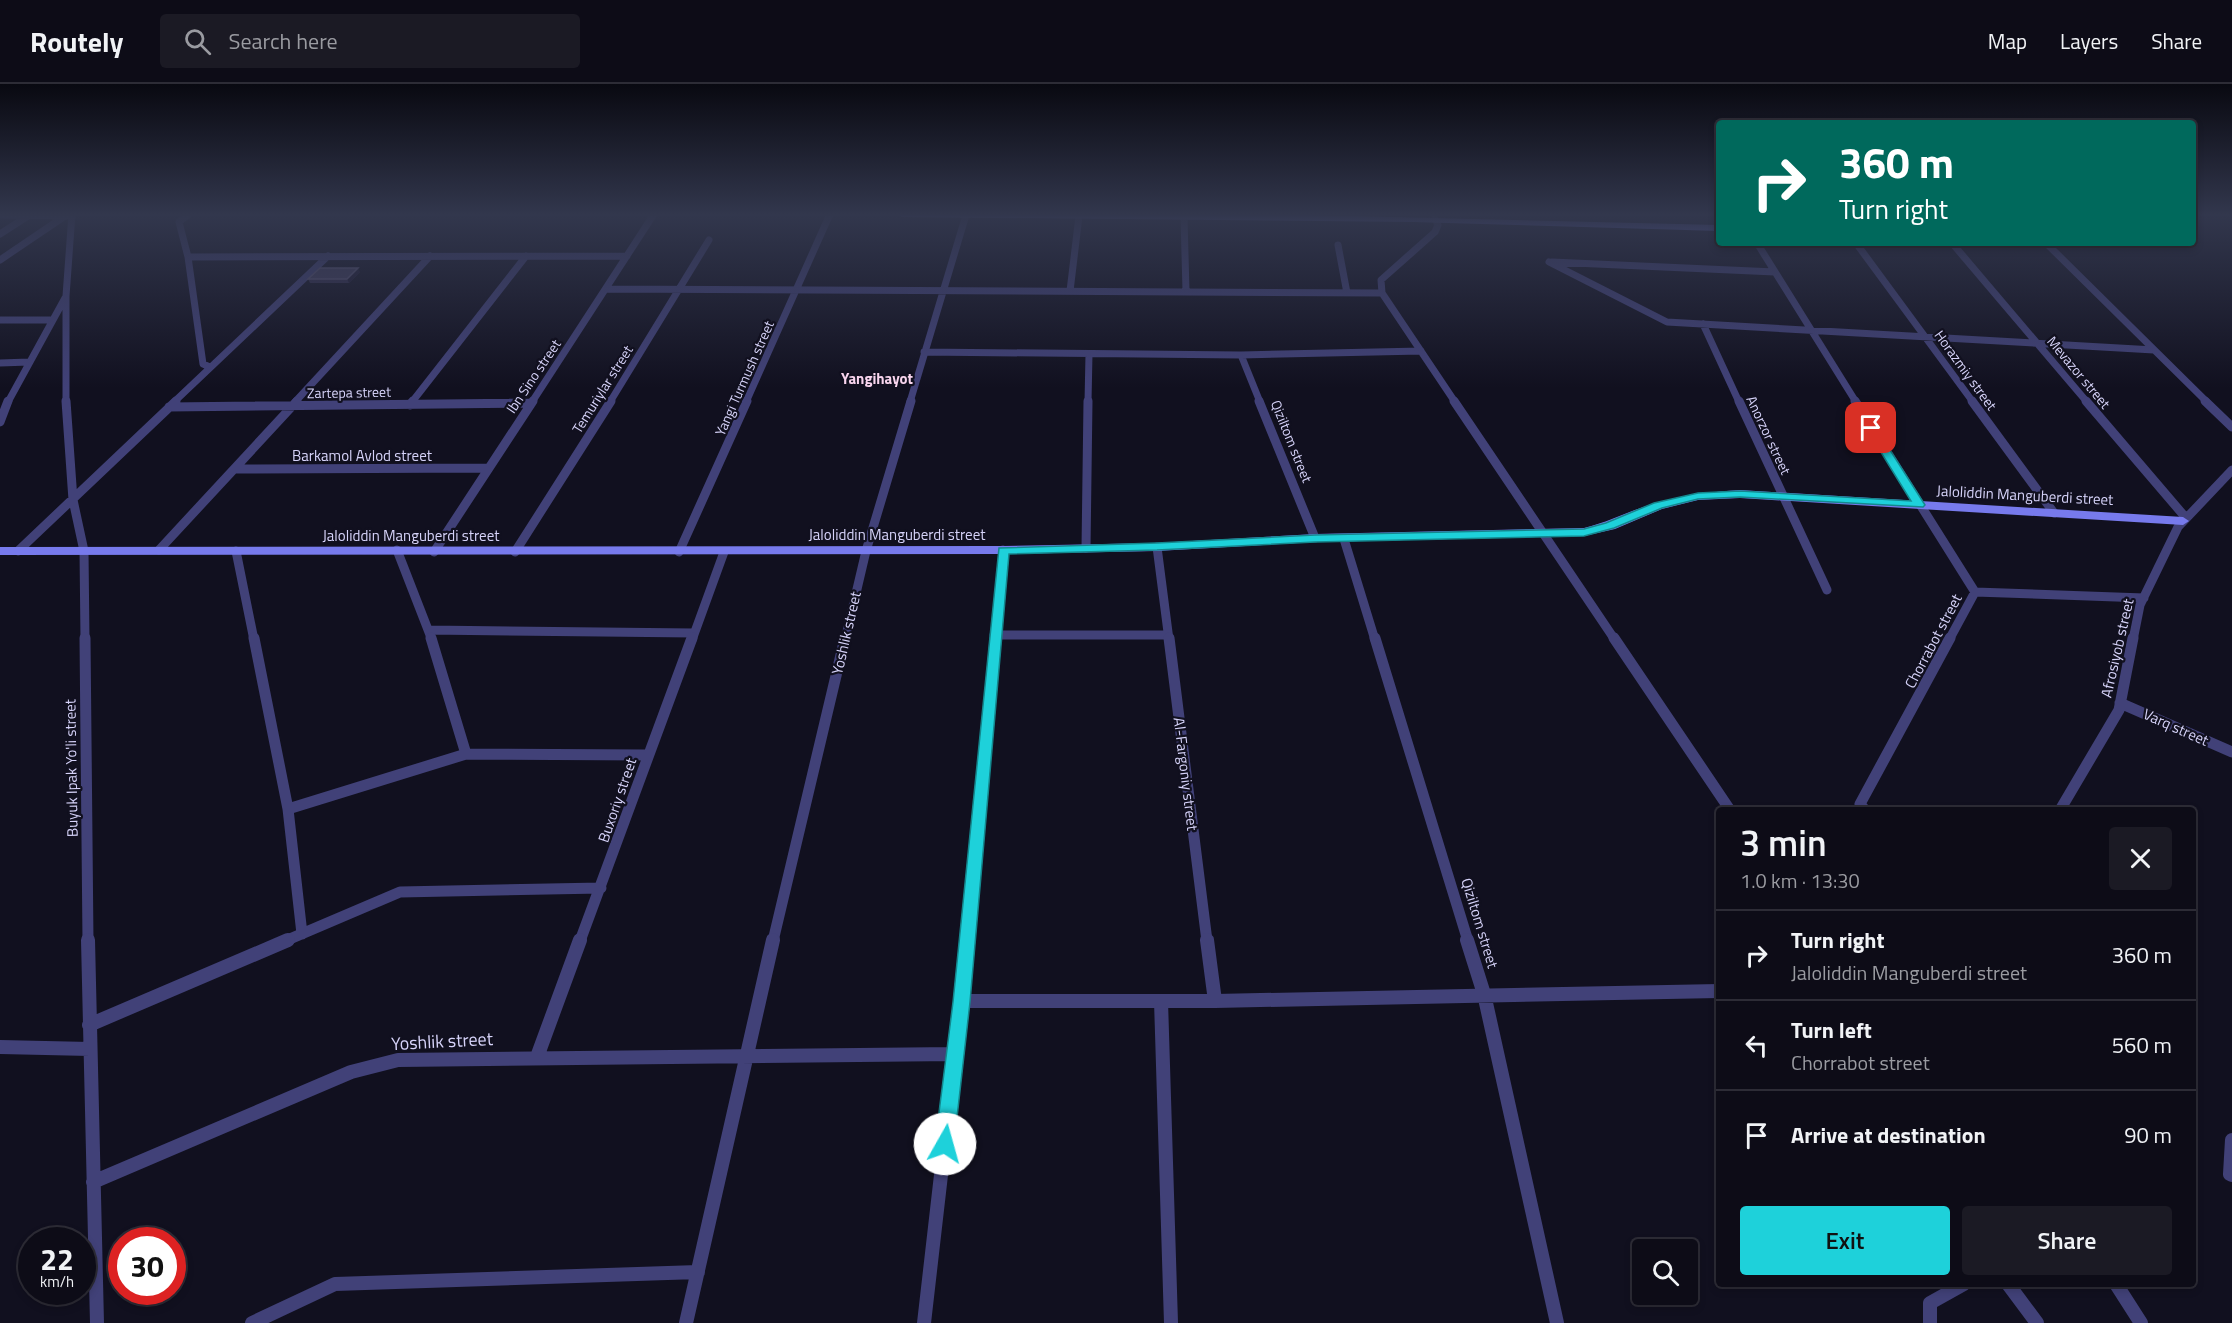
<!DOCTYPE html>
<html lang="en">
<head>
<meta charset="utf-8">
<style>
	:root { --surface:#0d0c17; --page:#1b1a24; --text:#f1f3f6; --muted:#9a9ba1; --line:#2d2c36; --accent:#1ed1da }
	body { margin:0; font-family:"Titillium Web",sans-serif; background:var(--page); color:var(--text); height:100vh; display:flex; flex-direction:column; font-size:22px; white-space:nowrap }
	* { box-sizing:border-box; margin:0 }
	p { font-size:20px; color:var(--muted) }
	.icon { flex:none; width:33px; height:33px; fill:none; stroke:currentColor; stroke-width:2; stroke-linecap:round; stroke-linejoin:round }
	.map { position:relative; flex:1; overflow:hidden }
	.side { position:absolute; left:1716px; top:723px; width:480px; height:480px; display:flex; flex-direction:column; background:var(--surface); border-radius:6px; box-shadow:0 3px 9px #0003,0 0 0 2px var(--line) }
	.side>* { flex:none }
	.banner { position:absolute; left:1716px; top:36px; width:480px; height:126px; border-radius:6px; box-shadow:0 3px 9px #0003,0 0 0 2px var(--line); background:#00695c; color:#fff; overflow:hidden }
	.buttons { position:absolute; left:1632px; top:1155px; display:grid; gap:12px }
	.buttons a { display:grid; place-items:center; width:66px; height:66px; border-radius:6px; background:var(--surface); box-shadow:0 3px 9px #0003,0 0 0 2px var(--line); font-size:30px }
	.speed { position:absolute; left:18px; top:1143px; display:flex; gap:12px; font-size:30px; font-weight:700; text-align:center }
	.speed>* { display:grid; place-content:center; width:78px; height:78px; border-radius:50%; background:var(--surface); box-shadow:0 3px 9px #0003,0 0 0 2px var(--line); line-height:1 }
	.speed small { font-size:15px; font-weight:400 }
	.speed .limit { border:9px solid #d22; background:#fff; color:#111 }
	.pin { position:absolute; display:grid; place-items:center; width:51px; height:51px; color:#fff; margin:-26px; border-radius:12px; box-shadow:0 3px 9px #0006 }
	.me { position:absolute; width:66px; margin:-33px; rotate:7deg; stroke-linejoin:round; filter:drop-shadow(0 0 4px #0008) }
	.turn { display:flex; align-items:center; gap:21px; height:126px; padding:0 24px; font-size:27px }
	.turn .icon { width:78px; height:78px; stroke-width:2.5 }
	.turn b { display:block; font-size:42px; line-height:51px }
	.round { display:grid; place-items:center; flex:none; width:63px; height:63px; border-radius:6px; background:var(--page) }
	.headline { display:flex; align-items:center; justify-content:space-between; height:102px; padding:0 24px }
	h1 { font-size:36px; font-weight:600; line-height:45px }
	.cta { display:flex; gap:12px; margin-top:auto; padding:12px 24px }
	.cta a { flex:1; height:69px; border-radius:6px; background:var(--accent); color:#111; font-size:24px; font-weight:600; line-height:69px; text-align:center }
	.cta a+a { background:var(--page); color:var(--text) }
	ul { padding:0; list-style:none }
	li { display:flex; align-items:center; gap:18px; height:90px; padding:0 24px; border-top:2px solid var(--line) }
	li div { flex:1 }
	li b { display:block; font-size:22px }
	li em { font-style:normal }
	header { display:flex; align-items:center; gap:36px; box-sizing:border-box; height:84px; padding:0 30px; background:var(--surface); border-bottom:2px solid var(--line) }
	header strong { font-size:28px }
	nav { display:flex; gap:33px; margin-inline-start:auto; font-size:21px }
	.search { width:420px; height:54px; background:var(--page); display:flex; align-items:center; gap:15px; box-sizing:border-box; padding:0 21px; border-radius:6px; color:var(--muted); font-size:22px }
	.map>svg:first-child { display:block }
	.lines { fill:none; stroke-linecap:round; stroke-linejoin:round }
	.street-far3 { stroke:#414178; stroke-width:7 }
	.street-far2 { stroke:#414178; stroke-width:9 }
	.street-far1 { stroke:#414178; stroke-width:11 }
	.street { stroke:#414178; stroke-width:14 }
	.secondary { fill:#777aec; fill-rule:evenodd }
	.wall { fill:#302b4a }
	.shaded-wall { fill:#1c1831 }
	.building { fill:#413d5d; stroke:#595475; stroke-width:1.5 }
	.route { fill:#1ed1da; stroke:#14888e; stroke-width:1.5 }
	.labels { text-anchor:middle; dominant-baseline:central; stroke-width:4.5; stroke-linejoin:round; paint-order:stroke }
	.far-street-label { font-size:14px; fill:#d6d3f9; stroke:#11101f }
	.far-quarter-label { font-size:15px; font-weight:bold; fill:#f9d5ee; stroke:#11101f }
	.street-label { font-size:15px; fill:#d6d3f9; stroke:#11101f }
	.near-street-label { font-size:18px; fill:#d6d3f9; stroke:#11101f }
</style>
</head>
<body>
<header>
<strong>Routely</strong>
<div class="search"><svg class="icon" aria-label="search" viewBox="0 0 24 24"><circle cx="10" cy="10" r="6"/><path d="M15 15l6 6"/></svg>Search here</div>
<nav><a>Map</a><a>Layers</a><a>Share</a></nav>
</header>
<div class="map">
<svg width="2232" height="1239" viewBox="0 0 2232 1239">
	<rect width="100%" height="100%" fill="#11101f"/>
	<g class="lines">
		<path class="street-far3" d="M189,130L179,138L188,173L203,280L210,283
			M0,131L66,132
			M1184,133L1186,207
			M1435,135L1438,141L1435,148L1381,196L1382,209L1455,318
			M0,150L28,132
			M1757,159L1856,318
			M1856,159L1973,318
			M1952,159L2087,318
			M2046,159L2207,318
			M1338,161L1347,209
			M188,173L627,172
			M0,176L65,132
			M1549,178L1667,238L2154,266
			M1552,178L1775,188
			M606,205L1382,209
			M1070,207L1079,132
			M0,236H52
			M1703,240L1739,318
			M924,268L1241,271L1421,267
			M1241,271L1260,318
			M0,279L29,278
			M8,318L65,214
			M66,318V212L72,130
			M174,318L328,172
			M295,318L430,172
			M412,318L526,172
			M532,318L654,130
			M610,318L709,156
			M746,318L830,130
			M910,318L966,131
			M1088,318L1089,270"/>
		<path class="street-far2" d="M66,317L73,416L84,467L85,556
			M1259,317L1315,454
			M1454,317L1615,556
			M1739,317L1827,506
			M1855,317L1975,508L1949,556
			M1972,317L2054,429
			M2086,317L2186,434
			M2205,317L2232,343
			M410,321L413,317
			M169,323L530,319
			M0,338L8,317
			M235,385L488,384
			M1344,455L1375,556
			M1157,463L1169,556
			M1086,464L1088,317
			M159,466L297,317
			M397,466L432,556
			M18,467L176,317
			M236,467L254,556
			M434,468L533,317
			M515,468L611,317
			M679,468L747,317
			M1975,508L2144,514
			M429,546L694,549
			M994,551H1168
			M692,556L724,468
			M845,556L866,467L911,317
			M995,556L1003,466
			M2133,556L2140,521L2178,443L2232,386"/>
		<path class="street-far1" d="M85,554L88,857
			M254,554L288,725L302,850
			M431,554L466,670L648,671
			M1169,554L1207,857
			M1375,554L1468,857
			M1614,554L1730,726
			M2120,619L2232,668
			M288,725L466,670
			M1865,726L1860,720L1950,554
			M2060,726L2119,626L2133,554
			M285,857L400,808L601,804
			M580,857L692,554
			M773,857L845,554
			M967,857L995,554"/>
		<path class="street" d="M88,856L97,1239
			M1207,856L1215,917
			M1467,856L1484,910L1557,1239
			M962,917H1215L1719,907
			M1161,917L1171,1239
			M89,941L288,856
			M0,963L90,965
			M537,973L580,856
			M2232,1056L2230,1090L2232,1091
			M93,1098L351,988L398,976L955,970
			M2008,1200L2037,1239
			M2116,1200L2141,1239
			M252,1239L335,1200L698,1188
			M686,1239L773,856
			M924,1239L968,856
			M1930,1239V1219L1964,1200"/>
		<path class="secondary" d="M898,130L1310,131L1719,141V147L1413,138L902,133Z
			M1740,406L2183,433L2189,437L2183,441L1740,414L1698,416L1662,425L1615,445L1584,452L1315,458L1157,467L1003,470L0,471V463L1003,462L1157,459L1315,450L1584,444C1609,438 1631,426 1656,419C1684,411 1711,408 1740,406Z"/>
	</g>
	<path class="wall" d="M360,188L349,199H310L308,195Z"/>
	<path class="shaded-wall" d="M358,184L360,188L349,199L347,195Z"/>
	<path class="building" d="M320,184H358L347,195H308Z"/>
	<linearGradient id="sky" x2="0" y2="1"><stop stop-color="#090911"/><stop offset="0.43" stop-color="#32374d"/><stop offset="1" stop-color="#32374d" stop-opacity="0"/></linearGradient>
	<rect width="2232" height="304" fill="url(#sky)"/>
	<path class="route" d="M1871,340L1876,344L1925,421L1923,423L1740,413L1698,415L1662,424L1614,444L1584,452L1315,458L1157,466L1009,470L970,918L954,1060L951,1066L945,1069L938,1066L935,1060L953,918L999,464L1157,459L1315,451L1584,445L1606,439L1654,419L1698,409L1740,407L1911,417L1866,344Z"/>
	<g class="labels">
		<g class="far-street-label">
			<text transform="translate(1966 286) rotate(54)">Horazmiy street</text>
			<text transform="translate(2079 288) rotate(50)">Mevazor street</text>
			<text transform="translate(533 292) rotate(-56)">Ibn Sino street</text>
			<text transform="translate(744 294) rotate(-66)">Yangi Turmush street</text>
			<text transform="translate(602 305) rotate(-58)">Temuriylar street</text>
			<text transform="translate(349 308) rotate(-1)">Zartepa street</text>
			<text transform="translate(1769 351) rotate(65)">Anorzor street</text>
			<text transform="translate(1292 357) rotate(68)">Qiziltom street</text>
		</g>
		<g class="far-quarter-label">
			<text x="877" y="294">Yangihayot</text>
		</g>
		<g class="street-label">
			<text x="362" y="371">Barkamol Avlod street</text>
			<text transform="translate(2025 411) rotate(3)">Jaloliddin Manguberdi street</text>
			<text x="897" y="450">Jaloliddin Manguberdi street</text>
			<text x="411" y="451">Jaloliddin Manguberdi street</text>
			<text transform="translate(846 549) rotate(-77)">Yoshlik street</text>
			<text transform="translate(1933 557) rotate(-62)">Chorrabot street</text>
			<text transform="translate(2117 564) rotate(-77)">Afrosiyob street</text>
			<text transform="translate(2176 643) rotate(24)">Varq street</text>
			<text transform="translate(71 684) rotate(-91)">Buyuk Ipak Yo'li street</text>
			<text transform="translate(1186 690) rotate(83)">Al-Fargoniy street</text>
			<text transform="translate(617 716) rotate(-71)">Buxoriy street</text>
			<text transform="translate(1480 839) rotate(73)">Qiziltom street</text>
		</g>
		<g class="near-street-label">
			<text transform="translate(442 957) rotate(-3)">Yoshlik street</text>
		</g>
	</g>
</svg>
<div class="buttons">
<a><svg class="icon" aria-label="search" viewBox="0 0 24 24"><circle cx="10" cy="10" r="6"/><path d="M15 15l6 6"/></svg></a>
</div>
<div class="speed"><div>22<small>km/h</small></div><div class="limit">30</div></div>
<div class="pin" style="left:1871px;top:344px;background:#d93025"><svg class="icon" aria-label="arrive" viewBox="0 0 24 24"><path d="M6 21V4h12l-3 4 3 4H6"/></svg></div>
<svg class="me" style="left:945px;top:1060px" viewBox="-20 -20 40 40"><circle r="19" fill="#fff"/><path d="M0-13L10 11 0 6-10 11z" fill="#1ed1da"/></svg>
<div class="banner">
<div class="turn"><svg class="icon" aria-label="right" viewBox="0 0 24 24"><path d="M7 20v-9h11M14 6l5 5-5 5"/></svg><div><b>360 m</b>Turn right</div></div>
</div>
<section class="side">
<div class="headline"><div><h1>3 min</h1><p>1.0 km · 13:30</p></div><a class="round"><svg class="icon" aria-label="close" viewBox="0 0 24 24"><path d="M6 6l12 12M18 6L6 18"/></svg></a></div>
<ul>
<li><svg class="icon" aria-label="right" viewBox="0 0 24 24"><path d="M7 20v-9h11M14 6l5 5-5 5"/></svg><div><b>Turn right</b><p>Jaloliddin Manguberdi street</p></div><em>360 m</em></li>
<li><svg class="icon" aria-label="left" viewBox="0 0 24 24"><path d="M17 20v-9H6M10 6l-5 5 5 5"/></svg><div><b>Turn left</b><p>Chorrabot street</p></div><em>560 m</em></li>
<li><svg class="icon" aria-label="arrive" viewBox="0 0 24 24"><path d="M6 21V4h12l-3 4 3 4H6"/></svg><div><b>Arrive at destination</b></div><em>90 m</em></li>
</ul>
<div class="cta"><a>Exit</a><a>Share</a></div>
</section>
</div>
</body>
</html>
